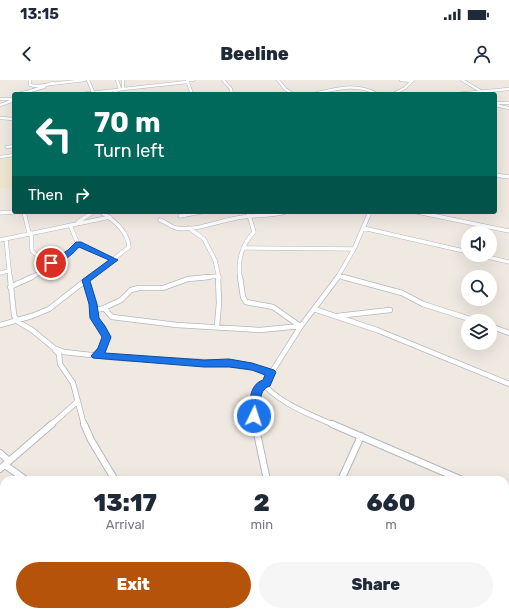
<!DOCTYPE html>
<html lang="en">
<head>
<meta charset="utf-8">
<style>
	:root { --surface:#fff; --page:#f6f6f7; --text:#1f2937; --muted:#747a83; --accent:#b45309 }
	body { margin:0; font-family:Rubik,sans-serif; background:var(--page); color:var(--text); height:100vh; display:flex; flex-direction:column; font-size:15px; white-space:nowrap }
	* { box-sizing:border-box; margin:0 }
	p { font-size:13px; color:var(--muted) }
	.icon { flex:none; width:22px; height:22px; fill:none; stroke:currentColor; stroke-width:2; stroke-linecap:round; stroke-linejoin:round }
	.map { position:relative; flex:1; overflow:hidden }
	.details { position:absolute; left:0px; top:396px; width:509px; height:140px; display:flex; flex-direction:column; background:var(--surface); border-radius:12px 12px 0 0; box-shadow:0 4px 16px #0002 }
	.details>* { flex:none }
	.top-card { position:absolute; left:12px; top:12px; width:485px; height:122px; border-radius:4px; box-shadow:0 4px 16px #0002; background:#00695c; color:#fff; overflow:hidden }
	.controls { position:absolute; left:461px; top:146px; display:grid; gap:8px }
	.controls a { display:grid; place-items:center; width:36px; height:36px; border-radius:50%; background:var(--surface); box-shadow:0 4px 16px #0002; font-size:20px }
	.pin { position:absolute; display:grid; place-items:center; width:34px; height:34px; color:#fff; margin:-17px; border:2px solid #fff; border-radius:50%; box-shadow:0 1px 4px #0007 }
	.me { position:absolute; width:44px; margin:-22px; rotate:4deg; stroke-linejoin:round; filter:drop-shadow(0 0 3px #0008) }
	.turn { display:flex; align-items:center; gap:14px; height:84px; padding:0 16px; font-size:18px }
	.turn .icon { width:52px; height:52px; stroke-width:2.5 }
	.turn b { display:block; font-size:28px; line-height:34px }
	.then { display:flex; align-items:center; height:38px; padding:0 16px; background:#0003; gap:8px; font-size:15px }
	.eta { display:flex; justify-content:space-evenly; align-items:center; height:68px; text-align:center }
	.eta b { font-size:24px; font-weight:800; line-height:28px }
	.button { display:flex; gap:8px; margin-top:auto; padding:8px 16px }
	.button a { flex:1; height:46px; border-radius:24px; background:var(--accent); color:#fff; font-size:16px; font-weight:800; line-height:46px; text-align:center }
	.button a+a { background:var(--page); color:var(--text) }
	.status { display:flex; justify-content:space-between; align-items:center; height:28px; padding:0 20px; background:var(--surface); direction:ltr }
	.status svg { height:11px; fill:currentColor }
	header { display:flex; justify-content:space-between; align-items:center; height:52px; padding:0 16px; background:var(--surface); font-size:18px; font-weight:800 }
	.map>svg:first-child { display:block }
	.education { fill:#f0e6d1 }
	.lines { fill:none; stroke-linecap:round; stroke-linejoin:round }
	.street-far3-casing { stroke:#b4b7c1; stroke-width:3.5 }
	.street-far2-casing { stroke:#b4b7c1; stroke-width:4.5 }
	.street-far1-casing { stroke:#b4b7c1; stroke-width:6 }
	.street-casing { stroke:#b4b7c1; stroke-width:8 }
	.street-far3 { stroke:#fff; stroke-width:2.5 }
	.street-far2 { stroke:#fff; stroke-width:3.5 }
	.street-far1 { stroke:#fff; stroke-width:4.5 }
	.street { stroke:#fff; stroke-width:6 }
	.route { fill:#1a73e8; stroke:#114b97 }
</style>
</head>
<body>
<div class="status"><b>13:15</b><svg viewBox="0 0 49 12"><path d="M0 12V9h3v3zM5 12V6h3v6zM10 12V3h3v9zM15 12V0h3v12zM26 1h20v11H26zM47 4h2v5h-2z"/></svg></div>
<header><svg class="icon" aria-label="back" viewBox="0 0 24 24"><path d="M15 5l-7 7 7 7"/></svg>Beeline<svg class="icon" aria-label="person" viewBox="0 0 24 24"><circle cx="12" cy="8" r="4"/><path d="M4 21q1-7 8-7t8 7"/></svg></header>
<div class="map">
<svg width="509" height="536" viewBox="0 0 509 536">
	<rect width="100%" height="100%" fill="#efe9e1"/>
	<path class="education" d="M14,78V107L0,109V79Z"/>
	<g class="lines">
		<g class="street-far3-casing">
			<path id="street-far3" d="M30,0V5C38,7 45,6 53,3
				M88,0L93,12
				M117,0L120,9
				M123,0V9
				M187,0L192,14
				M187,0H193
				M223,0L231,9L232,14
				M278,0L285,9L293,14
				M401,0L412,1
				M462,0L482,12
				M51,4L85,0
				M30,11L44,7
				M18,14L31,11
				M81,14L117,10
				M114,14L117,10L123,9L187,2
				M313,14C335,9 356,2 377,14
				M393,14L405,8L413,0
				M456,14L509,9
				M0,19H14
				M497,23H509
				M0,25L14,20
				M495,25L509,28
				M0,38L14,39
				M7,67L14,66
				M0,77L14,75"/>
		</g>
		<g class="street-far2-casing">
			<path id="street-far2" d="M495,95L509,97
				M24,132L29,153
				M417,132L509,151
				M0,133L14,132
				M180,136L201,132
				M160,140C166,142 171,147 176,148C196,152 223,139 243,137C257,135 271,136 285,132
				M78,142L93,132
				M70,145L78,164
				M189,148L204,159L215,180L219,198
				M363,148L468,172
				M31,153L32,171L39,177
				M6,159L10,198
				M0,160L110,137
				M243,168L354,169
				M479,175L509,182
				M0,193L8,191
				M339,196L346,198
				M30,198L45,190L51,183L71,172L78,164L114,180
				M89,198L129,167C128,151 114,140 101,132
				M198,198L219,196
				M240,198C237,182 242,164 254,152L248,132
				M337,198L354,169L370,132"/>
		</g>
		<g class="street-far1-casing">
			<path id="street-far1" d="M10,197L14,235L17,241L32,250L54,268L64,272L118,278L229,283L271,292
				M240,197L243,217L246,222L273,227L300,246
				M343,197L402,213L423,224L476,241
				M86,200L97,244L102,248L106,257L102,270L96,275
				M10,207L32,197
				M104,228L112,237L177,245L260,250L301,246
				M314,229L377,250L509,304
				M93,231L104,228L121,220L131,210L139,208H163L188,199L209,197
				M337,236L390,230
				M0,245L32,236L49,229L90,197
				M217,246L219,223L218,197
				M490,246L509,253
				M55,270L59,274L60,284L73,303L84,345
				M51,345L78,321
				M255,345C253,331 252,310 266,303
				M334,345C311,335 284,325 266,307L268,298L301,246L338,197"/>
		</g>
		<g class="street-casing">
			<path id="street" d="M84,344L91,360L115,400
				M255,344L267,400
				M332,344L462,400
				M0,373L9,381
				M5,385L26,400
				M0,389L52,344
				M341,400L361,356
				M505,421L509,423
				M163,532L171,536
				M414,532L418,536
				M55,536L57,532
				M286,536L287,532"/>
		</g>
		<use href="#street-far3" class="street-far3"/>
		<use href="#street-far2" class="street-far2"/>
		<use href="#street-far1" class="street-far1"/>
		<use href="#street" class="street"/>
	</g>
	<path class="route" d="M76,162H81L118,180L90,201L97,224L99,238L105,246L111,257L105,273L204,280L229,279L252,283L274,290L276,292L270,306C255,311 264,328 258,339L254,341L251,339L249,336C250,324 248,305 263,300L265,295L252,290L229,287H204L93,278L91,276L98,268L102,257L90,238L89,224L82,200L109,180L79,167C73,174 58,187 49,185L48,183L68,170Z"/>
</svg>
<div class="controls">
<a><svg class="icon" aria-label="sound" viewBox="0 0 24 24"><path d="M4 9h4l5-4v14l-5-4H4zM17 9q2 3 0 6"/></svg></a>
<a><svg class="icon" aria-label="search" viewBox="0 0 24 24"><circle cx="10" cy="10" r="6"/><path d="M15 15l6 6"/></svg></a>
<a><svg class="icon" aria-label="layers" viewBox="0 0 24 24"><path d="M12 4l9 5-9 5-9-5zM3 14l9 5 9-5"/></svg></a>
</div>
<div class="pin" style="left:51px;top:183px;background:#d93025"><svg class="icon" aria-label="arrive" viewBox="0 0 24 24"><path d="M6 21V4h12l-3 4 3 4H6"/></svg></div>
<svg class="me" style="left:254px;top:336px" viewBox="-20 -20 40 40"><circle r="17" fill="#1a73e8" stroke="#fff" stroke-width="3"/><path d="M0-11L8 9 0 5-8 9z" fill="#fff"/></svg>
<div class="top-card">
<div class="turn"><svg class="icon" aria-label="left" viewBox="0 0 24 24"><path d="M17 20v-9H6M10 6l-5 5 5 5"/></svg><div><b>70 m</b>Turn left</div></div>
<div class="then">Then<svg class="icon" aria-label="right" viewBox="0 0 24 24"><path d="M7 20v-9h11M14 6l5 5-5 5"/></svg></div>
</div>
<section class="details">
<div class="eta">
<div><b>13:17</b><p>Arrival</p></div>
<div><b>2</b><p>min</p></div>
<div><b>660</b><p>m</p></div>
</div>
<div class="button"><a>Exit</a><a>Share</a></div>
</section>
</div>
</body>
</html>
